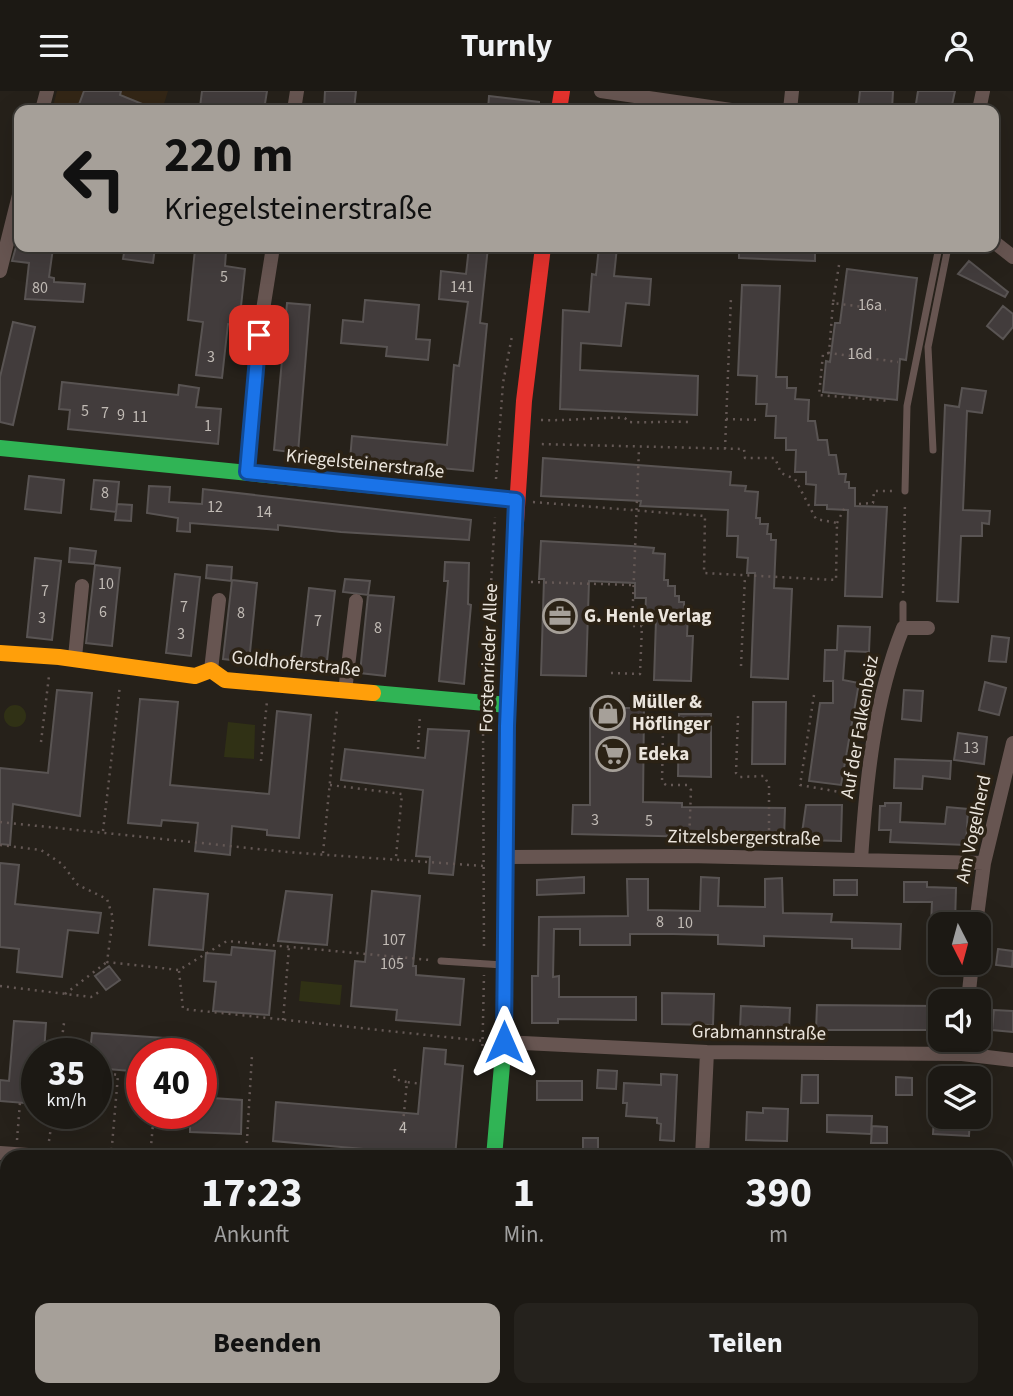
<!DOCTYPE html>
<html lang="de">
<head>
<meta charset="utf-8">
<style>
	:root { --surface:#1c1914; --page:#25221d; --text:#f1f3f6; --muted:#a0a0a0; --line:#3a3834; --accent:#a6a099 }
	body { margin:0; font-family:"Source Sans 3",sans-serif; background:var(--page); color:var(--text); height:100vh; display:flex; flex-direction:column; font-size:26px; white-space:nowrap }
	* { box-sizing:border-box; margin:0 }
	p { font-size:23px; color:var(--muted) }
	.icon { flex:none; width:38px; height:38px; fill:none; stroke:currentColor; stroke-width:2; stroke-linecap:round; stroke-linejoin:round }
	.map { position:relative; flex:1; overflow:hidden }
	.panel { position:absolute; left:0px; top:1059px; width:1013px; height:247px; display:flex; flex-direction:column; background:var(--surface); border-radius:21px 21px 0 0; box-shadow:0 7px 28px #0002,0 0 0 2px var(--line) }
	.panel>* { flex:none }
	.hud { position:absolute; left:14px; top:14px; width:985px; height:147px; border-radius:14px; box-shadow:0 7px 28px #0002,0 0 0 2px var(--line); background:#a6a099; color:#111; overflow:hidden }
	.needle { width:46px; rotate:174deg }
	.buttons { position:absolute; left:928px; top:821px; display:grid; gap:14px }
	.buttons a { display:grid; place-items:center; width:63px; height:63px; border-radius:14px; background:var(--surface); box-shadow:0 7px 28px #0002,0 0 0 2px var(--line); font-size:35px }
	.speed { position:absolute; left:21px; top:947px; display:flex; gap:14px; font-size:35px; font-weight:700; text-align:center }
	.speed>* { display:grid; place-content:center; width:91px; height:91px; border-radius:50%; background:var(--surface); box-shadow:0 7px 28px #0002,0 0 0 2px var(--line); line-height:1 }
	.speed small { font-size:18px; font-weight:400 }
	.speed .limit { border:10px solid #d22; background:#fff; color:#111 }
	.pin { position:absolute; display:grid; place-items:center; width:60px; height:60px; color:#fff; margin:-30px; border-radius:14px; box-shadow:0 4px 10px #0006 }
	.me { position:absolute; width:77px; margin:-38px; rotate:0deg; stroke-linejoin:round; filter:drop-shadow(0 0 5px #0008) }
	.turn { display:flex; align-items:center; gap:24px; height:147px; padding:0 35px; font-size:32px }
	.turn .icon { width:91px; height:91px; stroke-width:2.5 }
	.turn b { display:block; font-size:49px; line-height:60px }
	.eta { display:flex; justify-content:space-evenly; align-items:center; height:119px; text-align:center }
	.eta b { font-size:42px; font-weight:700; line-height:49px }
	.primary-button { display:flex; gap:14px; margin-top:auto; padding:14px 35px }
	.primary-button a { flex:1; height:80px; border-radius:14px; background:var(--accent); color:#111; font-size:28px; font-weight:700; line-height:80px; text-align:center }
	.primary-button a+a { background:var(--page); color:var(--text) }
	header { display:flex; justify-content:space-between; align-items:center; height:91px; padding:0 35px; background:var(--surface); font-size:32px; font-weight:700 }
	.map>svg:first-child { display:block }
	.built { fill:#332616 }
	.green { fill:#303115 }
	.building { fill:#423c3c; stroke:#595453; stroke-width:2 }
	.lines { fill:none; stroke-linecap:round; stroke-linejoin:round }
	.path { stroke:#645855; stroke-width:2.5; stroke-dasharray:2 5; stroke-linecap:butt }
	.lane { stroke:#675551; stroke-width:7 }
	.street { stroke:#675551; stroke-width:14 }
	.fast { stroke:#30b455; stroke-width:16 }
	.slow { stroke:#ff9f0a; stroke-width:16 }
	.jam { stroke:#e5322d; stroke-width:16 }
	.route-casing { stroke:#114b97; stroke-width:18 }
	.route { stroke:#1a73e8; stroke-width:12 }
	.labels { text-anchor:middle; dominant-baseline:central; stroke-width:7; stroke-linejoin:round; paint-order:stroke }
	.number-label { font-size:16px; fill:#c1bbb5 }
	.street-label { font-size:19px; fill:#ebe5dd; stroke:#2b2215 }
	.poi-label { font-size:19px; font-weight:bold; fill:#ebe5dd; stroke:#2b2215; text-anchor:start }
</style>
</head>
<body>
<header><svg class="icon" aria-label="menu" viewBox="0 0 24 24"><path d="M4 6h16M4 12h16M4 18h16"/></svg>Turnly<svg class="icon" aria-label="person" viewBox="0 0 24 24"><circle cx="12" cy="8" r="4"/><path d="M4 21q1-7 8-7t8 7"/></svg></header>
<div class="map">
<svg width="1013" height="1305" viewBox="0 0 1013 1305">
	<rect width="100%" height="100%" fill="#26211a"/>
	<path class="built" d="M57,0H168L162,19H52Z"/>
	<path class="green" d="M4 625a11 11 0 1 1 22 0a11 11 0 1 1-22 0Z
		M228,631L255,634L254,668L224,666Z
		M301,890L342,894L340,914L299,910Z"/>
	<path class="building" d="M84,0H121L120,4L157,19H77Z
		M202,0H267L264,19L200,16Z
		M325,0H356L354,19H324Z
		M860,0H893L892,19H858Z
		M918,0H955L951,19H915Z
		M489,5L539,11V19H488Z
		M16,156L53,157L49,186L54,187V191L85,193L83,211L25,208L29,172L12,170Z
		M125,156H155L153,172L123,168Z
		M469,156H488L480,232L487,233L473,380L350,369L352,345L447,354L454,274L459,275L468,211L439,208L441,180L466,183Z
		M599,156H617L614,185L651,188L649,214L626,212L621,255L581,252L580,279L698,285L697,324L560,318L563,219L589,221L592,183L596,184Z
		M739,156H815V170L739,167Z
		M195,158L226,161L225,175L245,178L239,234L228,233L222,287L196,284L203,231L188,229Z
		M969,170L1008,201L1005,206L958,183Z
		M847,178L917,187L906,269L900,268L897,309L823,301L826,270L830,271L835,232H840Z
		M742,194L780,195L776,286H787V297H796L795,308L809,309L808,330H815L818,349H827L829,364H836L839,383H846L845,391H849V397H855V415L887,416L882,506L845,505L848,419L827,418V414H815L816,394L806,393V381H795L796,359H786V347H775L776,325H766L767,313H756L757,285L738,284Z
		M365,209L419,214L416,248L430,249L428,269L386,265L387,256L341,252L343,229L363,231Z
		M287,212L310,214L298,362L274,359Z
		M1003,215L1013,223V236L1003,248L987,235Z
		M13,231L35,236L13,334L0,331V286Z
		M62,291L178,304L179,294L199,297L196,316L221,318L218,353L68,338L70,319L59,318Z
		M962,297L986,300L982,322L967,320L963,419L990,420L989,433L982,432V445H961L958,511L937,510L945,314L959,316Z
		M543,367L731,381L730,394L746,395L745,400L758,401L756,427H760V433H768L767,443H771V449H776L774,497L792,498L788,588L751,586L755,482H747L748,467L737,466L738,445H727L728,419L640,415L641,410L541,405Z
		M29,385L64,389L61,422L25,418Z
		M94,389L119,391L116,421L91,418Z
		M149,395L170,396L169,411L202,413L203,398L471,429L469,449L341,441L278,434V439L190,432V441L177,440L178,427L147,422Z
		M117,413L132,414L131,430L115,429Z
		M541,450L631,455L654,457L653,462L665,463L664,489H668V495H675V505H679V511H684V521L688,522L687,545H693L691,590L654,589L656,529L645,528L646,507H635V492L589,490L586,585L541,584L544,488H539Z
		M70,457L96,460L94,473L69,471Z
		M35,467L61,470L52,549L27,546Z
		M445,471L469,472L468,513L471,514L464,593L439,590L448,490H444Z
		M95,474L120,477L112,555L86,552Z
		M207,474L232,476L231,490L206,487Z
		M175,483L200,486L191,565L166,562Z
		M345,488L370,490L368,504L343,501Z
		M232,489L257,492L249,571L223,568Z
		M309,497L335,500L326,578L300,575Z
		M368,504L394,506L385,585L360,582Z
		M838,535L870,536L869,561L845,560L843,589L859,592L841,694L809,690L820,612H833V590H824L825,559H837Z
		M992,545L1009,547L1006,571L989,570Z
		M985,591L1006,597L999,624L979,619Z
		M57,599L92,602L80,725L13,713L10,754L0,753V677L48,682Z
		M904,599L923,600L921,630L902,628Z
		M140,608L178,611L170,694L269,703L277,620L311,624L299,747L267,744V739L232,735L230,764L195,760L198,732L162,729L161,735L128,732Z
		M753,611H786L785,673H752Z
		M590,617H644L643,711L682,712V716L785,717L784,749H701V746L572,743L573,714H590Z
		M679,623H711V686L678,685Z
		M428,638L469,640L453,784L429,782L430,766L416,765L423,699L341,689L345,658L425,667Z
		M958,642L987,646L984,673L954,669Z
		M895,668L951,670L950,688L923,685L922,698L894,697Z
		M885,712H901L900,731L945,733L947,716L968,718L966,754L890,751L891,739H879L880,715H885Z
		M806,714H842L841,750L801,749Z
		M0,772L19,774L15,813L101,822L98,842L68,839L62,886L17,881L19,858L0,856Z
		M584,786V802L537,804V789Z
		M701,786L719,787L718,815L765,816V788L782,787L783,822L832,823L831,831L901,833L900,858L852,857V848L764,845V855L718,853V844L673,843H630V854H580V838H554L553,886L559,885V906H636V929L558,928V932H532V885H538L539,826L628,825L627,788H648V819L700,820Z
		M834,789H857V804H834Z
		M904,791H927V796L956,797L955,833H931L932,811H904Z
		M154,798L208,803L203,859L149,854Z
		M286,800L332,804L327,854L278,850Z
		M372,800L420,805L413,875H416V884L464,888L460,934L396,929L397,919L351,915L355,870L365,871Z
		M232,856L275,860L269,924L213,920L216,891L204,890L206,862L231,864Z
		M998,858L1013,860L1012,876L996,874Z
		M940,872H955V884H940Z
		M109,875L120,889L106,899L95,885Z
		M662,902L714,903L713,934L662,933Z
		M817,914L940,915V939H816Z
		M741,915L790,917L789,939L740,937Z
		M994,919L1013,920V941L992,939Z
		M14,930L46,932L44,962H37V1013L0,1010V989L9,990Z
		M92,942L165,947L175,962H142V981L96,977V962H90Z
		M424,957L446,959L445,973L463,975L455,1066L273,1050L276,1011L418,1023Z
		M598,979L617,980L616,998L597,997Z
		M661,983L677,984L674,1050L660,1049L661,1033L657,1032V1027L626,1025L627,1012H623L624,992L661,994Z
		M802,984H818V1012H801Z
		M896,986L912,987V1004H896Z
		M537,990H582V1009H537Z
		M201,994L212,1007L242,1009L241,1043L190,1041V1033L181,1022H201Z
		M763,1017L788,1018L787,1050L746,1049L747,1021L763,1022Z
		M827,1024L872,1025L871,1043L827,1041Z
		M934,1026H970L969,1045L933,1043Z
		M872,1035L887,1036V1052H871Z
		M583,1047H598V1064L583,1063Z"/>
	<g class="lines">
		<path class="path" d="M839,174L833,212L886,219
			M833,212L829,262L898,271
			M829,262L823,263L819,304L890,310
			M726,328L761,329
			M541,329C571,330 596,326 625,327L628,331C649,332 667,330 688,331
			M725,358L731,206
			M496,388L503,292L512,245
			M533,411L705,425L704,482L836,489L837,432L816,428L795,388L781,382L775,367H745L744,358L538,353
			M859,413L873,412L874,400H893
			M837,432L846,414
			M531,491L633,494
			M903,502L905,411
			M741,575L745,485
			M611,582L640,583L642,535H632L639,357
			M485,594L495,426
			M814,604L800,694L851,703
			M738,625L736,682L740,686L764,685L769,694V752
			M483,629L484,860
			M663,638L662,691L666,694H687L691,699L689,751
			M41,651L49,585
			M418,658L420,624
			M261,670L267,610
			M330,694L402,703L396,766
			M0,731L287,761L483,775
			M103,740L120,594
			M0,754L41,759L62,773L78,794L107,808L113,827L107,871L179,879L227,850L430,869
			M323,762L337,619
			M179,880L183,918L483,950
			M0,895L91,906L102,899
			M65,903L107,871
			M283,929L289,856
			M60,962L64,932
			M482,976L484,884
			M395,978L394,988L407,991
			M96,993L112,983L118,984L111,1066
			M403,1032L407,991L421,993
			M17,1049L20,1011
			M49,1050L53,1022
			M150,1066L154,1022
			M246,1066L252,964
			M400,1066L401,1061
			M0,1091L7,1092
			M0,1229L7,1230
			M0,1286L7,1276
			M59,1298V1305
			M178,1298L186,1302L208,1299
			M209,1298L216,1305
			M360,1298L366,1305
			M290,1305L301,1298
			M448,1305L449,1298"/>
		<path class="lane" d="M933,359L928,256L948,156
			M905,400L907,315L939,156
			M903,537V513
			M441,870L503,874"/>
		<path class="street" d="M601,0L731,19
			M42,19L47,0
			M294,19L297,0
			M790,19L792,0
			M979,19L983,0
			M994,151L1013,166
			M0,180L19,104
			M247,381L259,244L273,156
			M75,566L82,495
			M211,579L219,509
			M345,600L356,510
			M504,766L688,765L984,772
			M861,769C866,692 874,609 903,537H928
			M976,833L984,772L1013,652
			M968,910L972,872
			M504,951L707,961L962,963L1013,969
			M0,1062L57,1066
			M702,1066L707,961
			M1006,1143H1013
			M1006,1242L1013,1227
			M696,1305V1298
			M836,1305V1298
			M978,1305L981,1298"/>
		<path class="fast" d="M0,357L516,409
			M373,602L508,614
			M494,1066L504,951L507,635L514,462
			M470,1305L471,1298"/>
		<path class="slow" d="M0,562L59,566L195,585L211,579L225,589L373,602"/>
		<path class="jam" d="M559,19L562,0
			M514,462L524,310L543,156"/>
	</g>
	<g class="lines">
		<g class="route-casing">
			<path id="route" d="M259,244L247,381L516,409L507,635L504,951"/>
		</g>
		<use href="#route" class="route"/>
	</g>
	<defs>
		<g id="office-ring" transform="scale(1.75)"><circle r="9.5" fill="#2b2215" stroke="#a6a099" stroke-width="1.5"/><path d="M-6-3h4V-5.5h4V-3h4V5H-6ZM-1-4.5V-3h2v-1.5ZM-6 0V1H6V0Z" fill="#a6a099"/></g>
		<g id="shop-ring" transform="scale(1.75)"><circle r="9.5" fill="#2b2215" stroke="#a6a099" stroke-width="1.5"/><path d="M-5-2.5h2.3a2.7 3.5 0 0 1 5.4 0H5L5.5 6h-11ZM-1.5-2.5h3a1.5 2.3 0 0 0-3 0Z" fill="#a6a099"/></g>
		<g id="supermarket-ring" transform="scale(1.75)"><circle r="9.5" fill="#2b2215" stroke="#a6a099" stroke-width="1.5"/><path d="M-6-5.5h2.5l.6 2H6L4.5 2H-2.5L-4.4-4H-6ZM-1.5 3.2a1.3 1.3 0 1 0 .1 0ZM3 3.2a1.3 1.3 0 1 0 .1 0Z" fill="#a6a099"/></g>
	</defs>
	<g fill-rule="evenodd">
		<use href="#office-ring" x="560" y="525"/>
		<use href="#shop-ring" x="608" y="622"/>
		<use href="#supermarket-ring" x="613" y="663"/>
	</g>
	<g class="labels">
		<g class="number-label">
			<text x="224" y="186">5</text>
			<text x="462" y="196">141</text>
			<text x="40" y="197">80</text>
			<text x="870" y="214">16a</text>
			<text x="860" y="263">16d</text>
			<text x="211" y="266">3</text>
			<text x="85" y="320">5</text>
			<text x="105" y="322">7</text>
			<text x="121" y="324">9</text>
			<text x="140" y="326">11</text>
			<text x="208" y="335">1</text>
			<text x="105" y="402">8</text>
			<text x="215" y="416">12</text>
			<text x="264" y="421">14</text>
			<text x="106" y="493">10</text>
			<text x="45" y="500">7</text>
			<text x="184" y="516">7</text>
			<text x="103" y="521">6</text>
			<text x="241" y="522">8</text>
			<text x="42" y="527">3</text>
			<text x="318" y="530">7</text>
			<text x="378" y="537">8</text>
			<text x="181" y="543">3</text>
			<text x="971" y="657">13</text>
			<text x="595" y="729">3</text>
			<text x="649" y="730">5</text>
			<text x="660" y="831">8</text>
			<text x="685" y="832">10</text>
			<text x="394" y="849">107</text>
			<text x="392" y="873">105</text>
			<text x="403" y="1037">4</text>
		</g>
		<g class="street-label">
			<text transform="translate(365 373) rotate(6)">Kriegelsteinerstraße</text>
			<text transform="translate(489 567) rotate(-88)">Forstenrieder Allee</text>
			<text transform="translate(296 573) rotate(6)">Goldhoferstraße</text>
			<text transform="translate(860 636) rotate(-80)">Auf der Falkenbeiz</text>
			<text transform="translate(974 738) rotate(-78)">Am Vogelherd</text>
			<text transform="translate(744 747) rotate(1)">Zitzelsbergerstraße</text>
			<text transform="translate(759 942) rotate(1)">Grabmannstraße</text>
		</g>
		<g class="poi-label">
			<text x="584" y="525">G. Henle Verlag</text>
			<text x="632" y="611">Müller &amp;<tspan x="632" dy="22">Höflinger</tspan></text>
			<text x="638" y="663">Edeka</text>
		</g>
	</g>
</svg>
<div class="buttons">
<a><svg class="needle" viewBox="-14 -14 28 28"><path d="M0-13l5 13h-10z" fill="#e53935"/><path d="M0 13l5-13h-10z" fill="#a0a0a0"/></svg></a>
<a><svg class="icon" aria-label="sound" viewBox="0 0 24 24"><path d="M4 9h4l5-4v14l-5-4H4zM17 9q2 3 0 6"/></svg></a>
<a><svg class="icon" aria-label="layers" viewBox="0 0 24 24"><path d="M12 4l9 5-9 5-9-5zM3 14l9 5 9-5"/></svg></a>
</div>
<div class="speed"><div>35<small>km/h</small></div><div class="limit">40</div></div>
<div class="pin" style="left:259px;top:244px;background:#d93025"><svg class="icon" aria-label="arrive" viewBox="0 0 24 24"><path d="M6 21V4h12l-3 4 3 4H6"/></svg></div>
<svg class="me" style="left:504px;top:951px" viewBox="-20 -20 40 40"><path d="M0-17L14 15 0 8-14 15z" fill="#1a73e8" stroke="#fff" stroke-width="4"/></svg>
<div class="hud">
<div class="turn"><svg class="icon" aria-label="left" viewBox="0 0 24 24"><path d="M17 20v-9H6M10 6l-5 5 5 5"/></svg><div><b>220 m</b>Kriegelsteinerstraße</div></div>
</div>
<section class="panel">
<div class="eta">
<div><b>17:23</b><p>Ankunft</p></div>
<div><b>1</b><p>Min.</p></div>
<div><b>390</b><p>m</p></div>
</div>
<div class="primary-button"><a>Beenden</a><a>Teilen</a></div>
</section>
</div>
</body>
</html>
